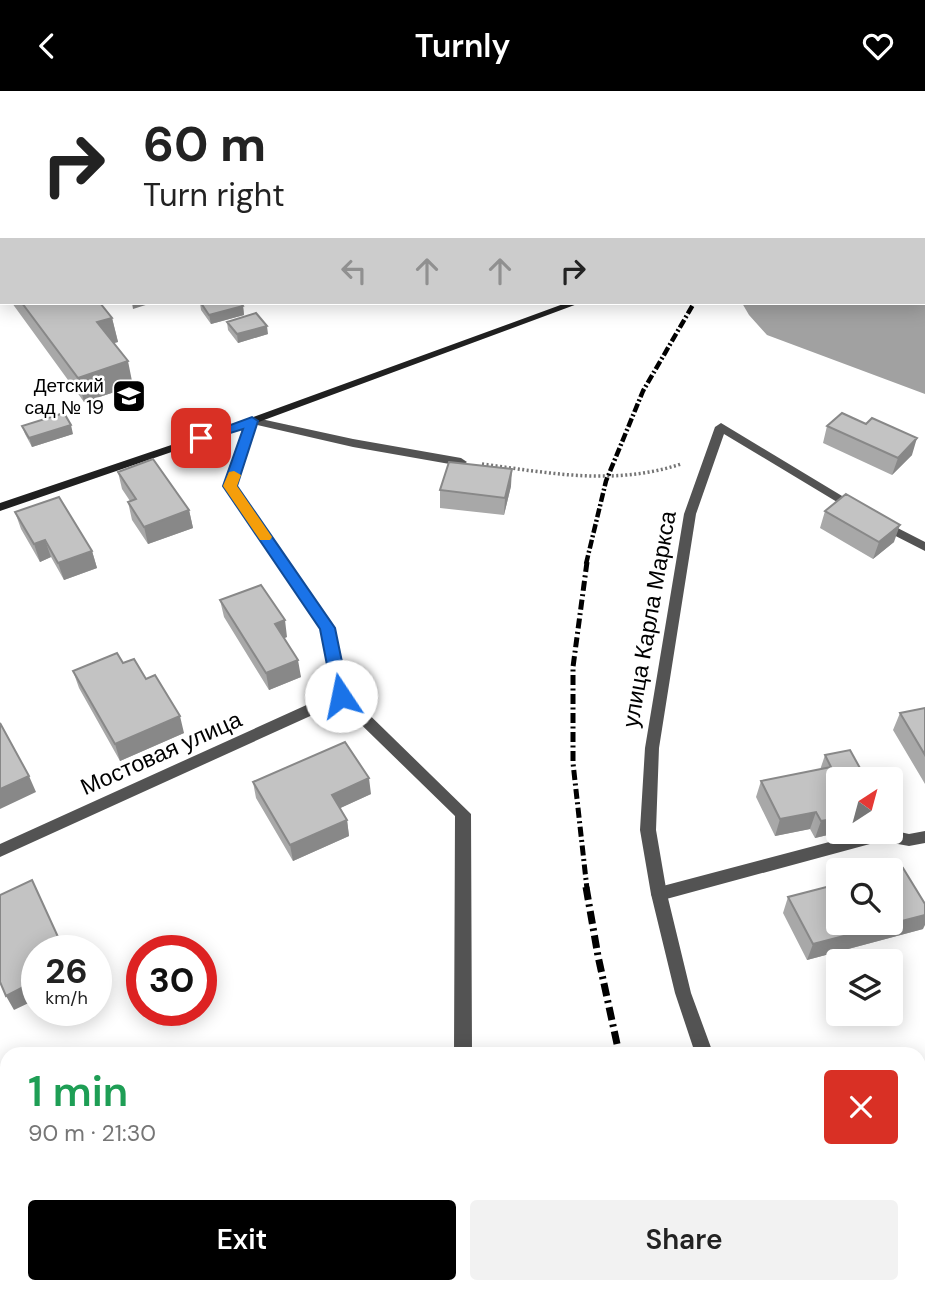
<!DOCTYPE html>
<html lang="en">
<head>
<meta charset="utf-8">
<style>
	:root { --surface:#fff; --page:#f2f2f2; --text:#222; --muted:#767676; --accent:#000 }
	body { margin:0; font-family:"DM Sans",sans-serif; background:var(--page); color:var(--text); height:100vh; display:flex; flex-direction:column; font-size:26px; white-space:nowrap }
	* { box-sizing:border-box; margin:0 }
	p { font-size:23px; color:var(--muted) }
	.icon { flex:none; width:38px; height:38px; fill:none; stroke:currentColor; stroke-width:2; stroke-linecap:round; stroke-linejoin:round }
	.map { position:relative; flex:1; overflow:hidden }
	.sheet { position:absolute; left:0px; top:956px; width:926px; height:247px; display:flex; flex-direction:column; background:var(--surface); border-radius:21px 21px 0 0; box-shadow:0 4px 18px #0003 }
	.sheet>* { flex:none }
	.guide { position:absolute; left:0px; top:0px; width:926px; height:214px; box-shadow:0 4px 18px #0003; background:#fff; color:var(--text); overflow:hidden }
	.needle { width:46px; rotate:36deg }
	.buttons { position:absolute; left:826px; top:676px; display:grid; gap:14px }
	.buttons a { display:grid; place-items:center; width:77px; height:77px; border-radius:7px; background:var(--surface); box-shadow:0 4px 18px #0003; font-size:35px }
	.speed { position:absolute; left:21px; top:844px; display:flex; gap:14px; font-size:35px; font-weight:700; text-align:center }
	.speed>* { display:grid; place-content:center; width:91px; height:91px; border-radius:50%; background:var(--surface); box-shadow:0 4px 18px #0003; line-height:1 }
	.speed small { font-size:18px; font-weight:400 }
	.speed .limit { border:10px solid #d22; background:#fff; color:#111 }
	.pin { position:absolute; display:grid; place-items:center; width:60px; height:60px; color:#fff; margin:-30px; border-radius:14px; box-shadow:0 4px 10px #0006 }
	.me { position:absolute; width:77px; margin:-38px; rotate:349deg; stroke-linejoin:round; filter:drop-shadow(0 0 5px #0008) }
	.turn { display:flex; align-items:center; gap:24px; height:147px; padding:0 28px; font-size:32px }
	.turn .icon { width:91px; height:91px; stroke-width:2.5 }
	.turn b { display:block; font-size:49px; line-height:60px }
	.lanes { display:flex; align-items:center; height:66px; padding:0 28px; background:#0003; justify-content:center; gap:35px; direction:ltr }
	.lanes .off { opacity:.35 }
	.round { display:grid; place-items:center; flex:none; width:74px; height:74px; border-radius:7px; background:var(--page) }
	.overview { display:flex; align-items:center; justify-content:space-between; height:119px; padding:0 28px }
	h1 { font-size:42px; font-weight:600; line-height:52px; color:#1e9e55 }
	.primary-button { display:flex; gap:14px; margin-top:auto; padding:14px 28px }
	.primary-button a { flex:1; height:80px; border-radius:7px; background:var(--accent); color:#fff; font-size:28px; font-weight:600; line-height:80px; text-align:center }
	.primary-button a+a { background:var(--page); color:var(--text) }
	header { display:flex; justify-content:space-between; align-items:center; height:91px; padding:0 28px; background:var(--accent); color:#fff; font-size:32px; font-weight:600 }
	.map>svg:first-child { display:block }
	.water { fill:#a1a1a1 }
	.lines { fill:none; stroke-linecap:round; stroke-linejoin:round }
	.path { stroke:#757575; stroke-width:3.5; stroke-dasharray:2 2.5; stroke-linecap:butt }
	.lane { fill:#535353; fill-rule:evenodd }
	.street { fill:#535353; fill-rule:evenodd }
	.secondary { fill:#202020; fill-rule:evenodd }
	.rail-far3 { stroke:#000; stroke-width:3.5; stroke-dasharray:7 2.5 1 2.5; stroke-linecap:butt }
	.rail-far2 { stroke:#000; stroke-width:4.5; stroke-dasharray:9 2.5 2 2.5; stroke-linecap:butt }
	.rail-far1 { stroke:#000; stroke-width:5; stroke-dasharray:10 3.5 2 3.5; stroke-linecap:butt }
	.rail { stroke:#000; stroke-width:7; stroke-dasharray:13 4.5 2.5 4.5; stroke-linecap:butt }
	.wall { fill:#a8a8a8 }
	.shaded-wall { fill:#888 }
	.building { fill:#c3c3c3; stroke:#888; stroke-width:2 }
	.route { fill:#1a73e8; stroke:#114b97; stroke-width:2 }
	.slow { fill:#f59e0b }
	.labels { text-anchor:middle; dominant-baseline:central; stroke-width:5; stroke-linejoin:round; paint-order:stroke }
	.far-poi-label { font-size:19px; fill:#000; stroke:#fff; text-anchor:end }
	.street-label { font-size:23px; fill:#000; stroke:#fff }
</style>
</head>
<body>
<header><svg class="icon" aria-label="back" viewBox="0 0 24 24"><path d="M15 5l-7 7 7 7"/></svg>Turnly<svg class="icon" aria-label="heart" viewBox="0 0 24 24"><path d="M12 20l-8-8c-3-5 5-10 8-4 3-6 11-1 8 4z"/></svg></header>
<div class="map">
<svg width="925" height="1202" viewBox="0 0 925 1202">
	<rect width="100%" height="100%" fill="#fff"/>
	<path class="water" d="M0,0H792L2,2V11Z
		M925,8V303L767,244L749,224L742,212H924Z"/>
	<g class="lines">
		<path class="path" d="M482,373C550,382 614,395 681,373"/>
		<path class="lane" d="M252,326L353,348L461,367L467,371L461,375L353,356L248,332V328Z
			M891,739L909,743L925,740V752L909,755L881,750L659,810L653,808L651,803L653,798L659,796L871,740Z"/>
		<path class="street" d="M0,130L2,131V137L0,136Z
			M0,160H2V166H0Z
			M252,326L258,330L236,395L334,537L348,603L471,723L472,962H454L455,725L339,612L0,766V753L333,602L320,538L224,395L246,330Z
			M721,332L862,417L856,421L852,420L724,343L696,423L659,657L656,739L667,803L691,902L713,962H695L675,902L651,803L640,739L645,657L684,423L715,336Z
			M882,429L925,451V460L878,436L876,433Z
			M339,1195H367L364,1202H336Z
			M473,1195H493L496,1202H476Z
			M786,1195H806L809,1202H789Z"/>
		<path class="secondary" d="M844,0H854L843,2Z
			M566,212H580L256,332L0,420V412L248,328Z"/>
		<path class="rail-far3" d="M893,2L896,0"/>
		<path class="rail-far2" d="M586,473L606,390L643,300L694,212"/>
		<path class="rail-far1" d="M587,471L573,576V672L587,798"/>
		<path class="rail" d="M586,796L598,865L619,962
			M686,1195L688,1202"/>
	</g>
	<path class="wall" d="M0,82H2V101L0,98Z
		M12,212H100L112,227L118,251L113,252L133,295L84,311Z
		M200,212L243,215L244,224L211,233L201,219Z
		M227,231L268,243L238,252L228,239Z
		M22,335L73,343L32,356L25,343Z
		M827,335L912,364L892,384L823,352Z
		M118,381L189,419L193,437L148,453L132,429L128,411L130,410L122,398Z
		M511,395L504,424L440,417V399Z
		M825,420L894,451L873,468L820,437Z
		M15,421L92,460L97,477L64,489L51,466L40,471L21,438Z
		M220,509L287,546L284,547L301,586L269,599L224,526Z
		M123,572L184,642L120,670L79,597L73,580Z
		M925,617V693L893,639L900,622Z
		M825,664L838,688V736L836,742L815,747L810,738L775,745L756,706L761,690L820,679Z
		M253,691L371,703L340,717L347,729L349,745L293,770L256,707Z
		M788,806L923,838L807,869L783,822Z"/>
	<path class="shaded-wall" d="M132,212H152L133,218Z
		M243,215L244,224L211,233L209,224Z
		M112,227L118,251L103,255L97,231Z
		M267,235L268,243L238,252L237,243Z
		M128,270L133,295L84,311L78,287Z
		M71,334L73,343L32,356L29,347Z
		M917,347L912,364L892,384L898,367Z
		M512,378L511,395L504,424L505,407Z
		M189,419L193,437L148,453L144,436Z
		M900,434L894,451L873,468L879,451Z
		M45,449L51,466L40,471L34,453Z
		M92,460L97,477L64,489L58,472Z
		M285,529L287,546L277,550L275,533Z
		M298,569L301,586L269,599L266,582Z
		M180,625L184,642L120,670L115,653Z
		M29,685L36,701L0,718V698Z
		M369,687L371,703L334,720L332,704Z
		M838,717V736L836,742L815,747L821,730Z
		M816,721L810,738L775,745L780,728Z
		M347,729L349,745L293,770L290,754Z
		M925,824V834L923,838L807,869L813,853Z
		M37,889V908L14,919L6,905Z"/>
	<path class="building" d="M22,212H100L112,227L97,231L128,270L78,287Z
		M201,212H241L243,215L209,224Z
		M256,222L267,235L237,243L227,231Z
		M64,322L71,334L29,347L22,335Z
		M842,322L866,333L872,327L917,347L898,367L827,335Z
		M153,368L189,419L144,436L128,411L136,408L118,381Z
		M449,371L512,378L505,407L440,399Z
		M846,403L900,434L879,451L825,420Z
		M59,406L92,460L58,472L45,449L34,453L15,421Z
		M261,494L285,529L275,533L298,569L266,582L220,509Z
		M117,562L123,572L134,568L146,588L155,584L180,625L115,653L73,580Z
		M925,617V664L900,622Z
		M0,632L29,685L0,698Z
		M345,651L369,687L332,704L347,729L290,754L253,691Z
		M850,659L866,688H838V727L821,730L816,721L780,728L761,690L831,676L825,664Z
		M903,777L925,813V824L813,853L788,806L838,793V831H891V780Z
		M32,789L64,859H37V889L6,905L0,891V804Z
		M72,1195H151L154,1202H75Z"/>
	<path class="route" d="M252,326L258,330L237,395L335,537L349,605L347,610L341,611L333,605L320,538L223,395L243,338L201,351L195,347Z"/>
	<path class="slow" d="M234,380L241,384L237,395L272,446L270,449H260L223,395L229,381Z"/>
	<defs>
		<g id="school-square" transform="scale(1.75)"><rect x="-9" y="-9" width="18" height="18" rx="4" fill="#000" stroke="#fff"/><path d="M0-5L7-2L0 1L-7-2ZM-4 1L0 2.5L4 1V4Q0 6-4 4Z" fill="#fff"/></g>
	</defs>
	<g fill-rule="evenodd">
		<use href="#school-square" x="129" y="305"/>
	</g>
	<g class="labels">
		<g class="far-poi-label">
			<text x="104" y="294">Детский<tspan x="104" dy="22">сад № 19</tspan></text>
		</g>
		<g class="street-label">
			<text transform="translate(649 528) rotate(-80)">улица Карла Маркса</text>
			<text transform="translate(161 662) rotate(-24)">Мостовая улица</text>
		</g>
	</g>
</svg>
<div class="buttons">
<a><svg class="needle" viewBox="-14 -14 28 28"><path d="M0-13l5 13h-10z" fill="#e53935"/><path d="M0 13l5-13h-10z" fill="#767676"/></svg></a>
<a><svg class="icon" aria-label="search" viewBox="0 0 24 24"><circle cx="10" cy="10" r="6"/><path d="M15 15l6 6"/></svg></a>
<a><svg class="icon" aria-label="layers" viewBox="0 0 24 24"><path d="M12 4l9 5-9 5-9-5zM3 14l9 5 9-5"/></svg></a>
</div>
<div class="speed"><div>26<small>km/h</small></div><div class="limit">30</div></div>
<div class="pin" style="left:201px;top:347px;background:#d93025"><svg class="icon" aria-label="arrive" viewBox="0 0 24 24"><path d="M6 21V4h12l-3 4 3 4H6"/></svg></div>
<svg class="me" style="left:341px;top:605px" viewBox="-20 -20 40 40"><circle r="19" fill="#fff"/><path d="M0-13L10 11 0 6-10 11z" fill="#1a73e8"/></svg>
<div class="guide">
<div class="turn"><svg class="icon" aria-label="right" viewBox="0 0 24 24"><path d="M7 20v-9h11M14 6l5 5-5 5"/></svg><div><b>60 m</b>Turn right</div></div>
<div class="lanes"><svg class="icon off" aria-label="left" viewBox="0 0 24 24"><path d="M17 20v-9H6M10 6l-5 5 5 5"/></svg><svg class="icon off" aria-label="ahead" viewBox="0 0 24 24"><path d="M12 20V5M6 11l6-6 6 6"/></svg><svg class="icon off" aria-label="ahead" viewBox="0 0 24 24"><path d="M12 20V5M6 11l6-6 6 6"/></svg><svg class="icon" aria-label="right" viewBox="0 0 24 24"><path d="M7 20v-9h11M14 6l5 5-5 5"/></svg></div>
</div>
<section class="sheet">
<div class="overview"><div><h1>1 min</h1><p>90 m · 21:30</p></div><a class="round" style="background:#d93025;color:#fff"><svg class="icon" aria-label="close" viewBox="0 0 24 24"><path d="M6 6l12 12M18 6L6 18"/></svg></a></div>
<div class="primary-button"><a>Exit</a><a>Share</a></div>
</section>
</div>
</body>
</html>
